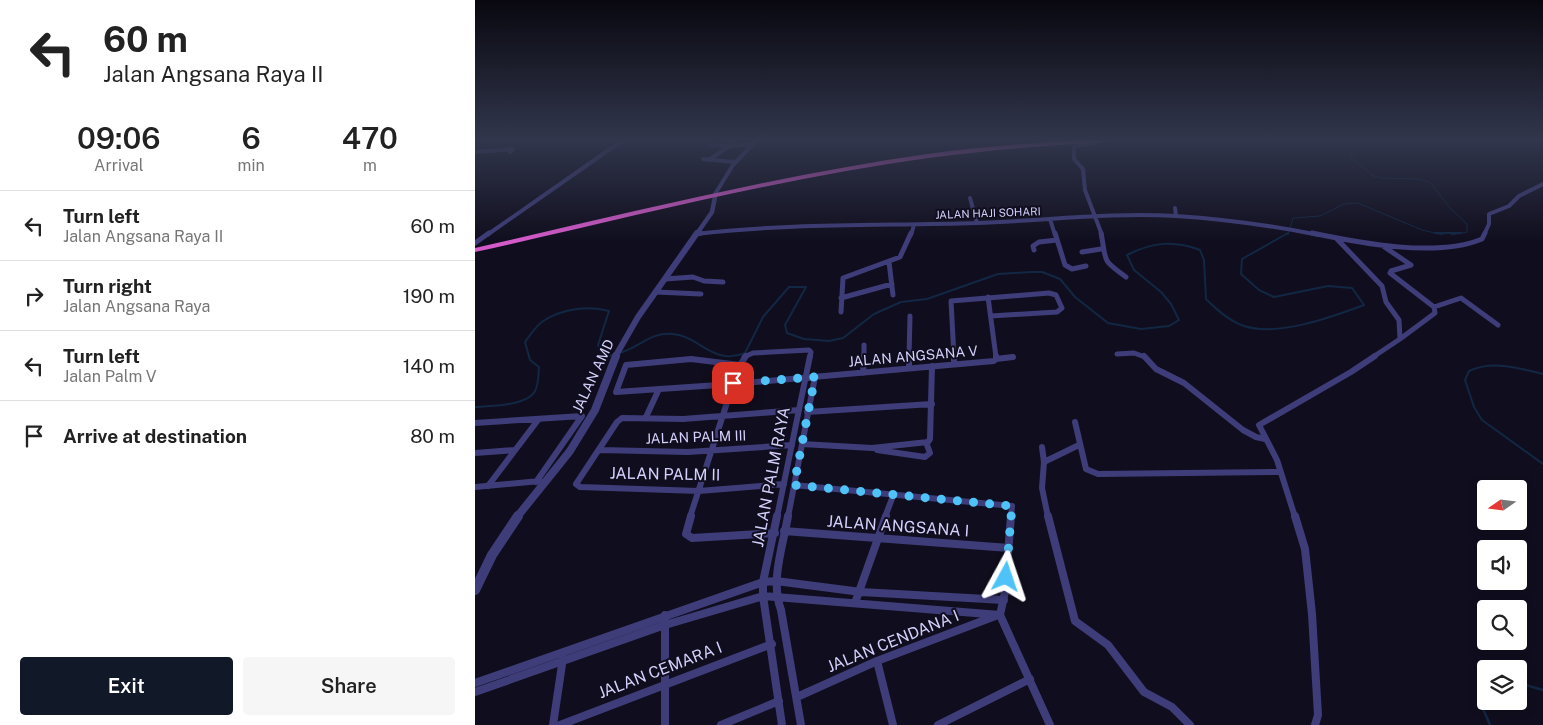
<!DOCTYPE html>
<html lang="en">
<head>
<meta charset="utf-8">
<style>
	:root { --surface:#fff; --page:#f6f6f6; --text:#222; --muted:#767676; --line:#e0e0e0; --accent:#111827 }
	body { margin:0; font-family:"Public Sans",sans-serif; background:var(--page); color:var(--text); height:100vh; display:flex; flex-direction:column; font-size:19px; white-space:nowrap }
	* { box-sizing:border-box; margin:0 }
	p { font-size:16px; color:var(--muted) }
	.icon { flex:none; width:28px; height:28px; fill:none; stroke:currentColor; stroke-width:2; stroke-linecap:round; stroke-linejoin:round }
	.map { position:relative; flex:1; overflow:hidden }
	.drawer { display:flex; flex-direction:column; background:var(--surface); width:475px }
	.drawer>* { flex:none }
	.banner { background:#fff; color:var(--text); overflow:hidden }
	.needle { width:32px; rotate:256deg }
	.controls { position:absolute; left:1002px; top:480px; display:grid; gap:10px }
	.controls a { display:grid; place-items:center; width:50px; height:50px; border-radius:5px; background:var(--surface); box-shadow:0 2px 8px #0003; font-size:25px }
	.pin { position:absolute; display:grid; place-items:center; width:42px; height:42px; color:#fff; margin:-21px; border-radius:10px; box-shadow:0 2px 8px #0006 }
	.me { position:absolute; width:55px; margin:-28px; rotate:5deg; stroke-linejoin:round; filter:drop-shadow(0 0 4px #0008) }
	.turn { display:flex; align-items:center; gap:18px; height:105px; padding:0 20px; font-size:22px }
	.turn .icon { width:65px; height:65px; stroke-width:2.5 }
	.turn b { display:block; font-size:35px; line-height:42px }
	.eta { display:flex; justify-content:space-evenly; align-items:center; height:85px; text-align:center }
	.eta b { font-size:30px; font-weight:600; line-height:35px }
	.button { display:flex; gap:10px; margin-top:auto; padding:10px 20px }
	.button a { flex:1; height:58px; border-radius:5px; background:var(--accent); color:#fff; font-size:20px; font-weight:600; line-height:58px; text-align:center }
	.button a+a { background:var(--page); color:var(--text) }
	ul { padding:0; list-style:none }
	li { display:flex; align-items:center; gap:15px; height:70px; padding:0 20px; border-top:1px solid var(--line) }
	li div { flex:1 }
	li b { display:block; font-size:19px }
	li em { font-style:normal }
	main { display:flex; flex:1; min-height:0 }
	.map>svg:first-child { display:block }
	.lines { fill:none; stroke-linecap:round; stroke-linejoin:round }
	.stream-far2 { stroke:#122743; stroke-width:1 }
	.stream-far1 { stroke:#122743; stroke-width:2 }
	.stream { stroke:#122743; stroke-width:2.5 }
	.minor-far3 { stroke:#3e3d79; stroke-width:4 }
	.minor-far2 { stroke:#3e3d79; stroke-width:5 }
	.minor-far1 { stroke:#3e3d79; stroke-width:6 }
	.minor { stroke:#3e3d79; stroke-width:8 }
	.tertiary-far3 { stroke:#3e3d79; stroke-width:4.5 }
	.tertiary-far2 { stroke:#3e3d79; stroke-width:6 }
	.tertiary-far1 { stroke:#3e3d79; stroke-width:8 }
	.tertiary { stroke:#3e3d79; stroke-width:10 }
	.trunk { fill:#d45aca; fill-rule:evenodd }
	.route { stroke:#4fc3f7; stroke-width:9; stroke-dasharray:0 16.2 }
	.labels { text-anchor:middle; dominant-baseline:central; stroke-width:4; stroke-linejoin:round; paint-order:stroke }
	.far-street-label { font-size:11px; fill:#d3d0fb; stroke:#100e1e }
	.street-label { font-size:14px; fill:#d3d0fb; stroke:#100e1e }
	.near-street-label { font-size:16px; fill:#d3d0fb; stroke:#100e1e }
</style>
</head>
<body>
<main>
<section class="drawer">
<div class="banner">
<div class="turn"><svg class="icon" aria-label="left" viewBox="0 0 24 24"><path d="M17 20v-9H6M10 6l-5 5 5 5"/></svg><div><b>60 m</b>Jalan Angsana Raya II</div></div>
</div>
<div class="eta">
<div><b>09:06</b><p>Arrival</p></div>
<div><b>6</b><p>min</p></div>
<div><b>470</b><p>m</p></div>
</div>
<ul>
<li><svg class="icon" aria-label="left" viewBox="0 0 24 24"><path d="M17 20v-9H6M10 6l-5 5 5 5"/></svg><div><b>Turn left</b><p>Jalan Angsana Raya II</p></div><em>60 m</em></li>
<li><svg class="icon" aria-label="right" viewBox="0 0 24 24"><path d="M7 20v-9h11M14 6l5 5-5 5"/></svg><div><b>Turn right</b><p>Jalan Angsana Raya</p></div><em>190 m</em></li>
<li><svg class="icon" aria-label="left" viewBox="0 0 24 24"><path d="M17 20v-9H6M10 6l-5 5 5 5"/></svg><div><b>Turn left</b><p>Jalan Palm V</p></div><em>140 m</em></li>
<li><svg class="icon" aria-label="arrive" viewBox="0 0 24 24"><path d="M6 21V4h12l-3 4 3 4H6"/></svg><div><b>Arrive at destination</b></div><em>80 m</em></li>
</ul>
<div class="button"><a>Exit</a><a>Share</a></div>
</section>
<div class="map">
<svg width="1068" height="725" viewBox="0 0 1068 725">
	<rect width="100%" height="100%" fill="#100e1e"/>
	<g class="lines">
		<path class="stream-far2" d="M883,140L887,144L875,150L877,159L899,176L906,178L943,179L955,182L975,208L992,224V232L976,235
			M976,140L1004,142V140
			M813,235L818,218L845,216L869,204L883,203L947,230L968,235"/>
		<path class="stream-far1" d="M960,233H986
			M144,353C166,347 174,332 198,334C224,336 238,366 270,353L288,317L314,287H331L310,325L312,333L329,339L354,341L368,338L399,314L426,302L452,299L523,274L556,272H567L585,279L600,297L633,323L666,329L694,326L704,320L696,304L686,292L659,270L652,255C677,242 699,240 725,250L729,260L731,299C742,310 754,321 769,326C802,337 857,317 889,305L877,288L853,286L799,297L784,290L766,274L767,259L813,233
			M1068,374C1044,368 1017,360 994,371L990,380L999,407L1007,420L1068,464
			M0,407C15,406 52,406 60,391C64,384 63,375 64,367L55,360L50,342C55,335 61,326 68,321C87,309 113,305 134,311L123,345L130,357L139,355"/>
		<path class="stream" d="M1011,683L1006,704L1015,725
			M1044,683L1068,690"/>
		<path class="minor-far3" d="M253,140L259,143
			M624,141L622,143L599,146V159L608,169L610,190L627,235
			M235,145L252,146
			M0,152L38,149L35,152
			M228,159L260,162
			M234,160L254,146L279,144
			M240,194L258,165L282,140
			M495,198L502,223
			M700,208L701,216
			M575,219L580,235
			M221,234C314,223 407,226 501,223C567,221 635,212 701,216C747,219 799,226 844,235
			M12,235L148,140
			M436,235L439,225
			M1009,235L1014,224V214L1034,206L1044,196L1068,184"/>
		<path class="minor-far2" d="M580,233L590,265L597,269L611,266
			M626,233C632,262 625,258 651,277
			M837,233C885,243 962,258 1007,239L1010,233
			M221,234L226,233
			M861,238L907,286L911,302L924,320L925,339L898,357
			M0,243L14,233
			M908,246L936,265L916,271L915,273L959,307L960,313L925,339
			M559,250L558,246L564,242L582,240
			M607,252L626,249
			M414,262L418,295
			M190,279L218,277L229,281L248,282
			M181,292L226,294
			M513,297L521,357
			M366,298L417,284
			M959,307L986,298L1023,325
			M366,312L368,278L425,257L436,233
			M642,354L659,353L670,357
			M269,357L278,353L334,350L336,352L335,357
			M389,357V345
			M434,357L435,316
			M479,357L476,301L574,293L581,295L587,308L582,312L516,316
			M536,357H538"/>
		<path class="minor-far1" d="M479,356V364
			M521,356V359
			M669,356L681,369L709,383L768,430L781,437L790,439
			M216,359L265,365L258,384L141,392L151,365Z
			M265,365L271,356
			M434,368V356
			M388,373L389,356
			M258,384L519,361L521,359L538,357
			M332,412L457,404
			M171,417L184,389
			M600,422L611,469L623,474L805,472
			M0,423L107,416L61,482
			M327,444L397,448L453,442L455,439L457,366
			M567,447L569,462L567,488L573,517
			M125,450L213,452L317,445
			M402,450L450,457L455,453L451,442
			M0,453L40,450
			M569,462L604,445
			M309,484L224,491L105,487L101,484L142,422L147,418L208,419L324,410
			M319,485L537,506L536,517
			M13,486L63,420
			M0,487L65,481
			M215,517L258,384
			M302,517L335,356
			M313,517L340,377
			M410,517L418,496
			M820,517L802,460L784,425L876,372L900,356"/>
		<path class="minor" d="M216,516L211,534L217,538L300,533
			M302,516L288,582V596L307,725
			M313,516C308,546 295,581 306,610L326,725
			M573,516L600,621L633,645L669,692L697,707L715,725
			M820,516L830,549L837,614L843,715L840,725
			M309,531L534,548
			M380,603L411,516
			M190,615V725
			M525,615L530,592L536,516
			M525,615L575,725
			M402,661L418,725
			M0,683L288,582L301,581L386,592L529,600
			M0,692L190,625L288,596L525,615
			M322,697L402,661L523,615
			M78,725L88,658
			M85,725L297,644
			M246,725L304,701
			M463,725L555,679"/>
		<path class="tertiary-far3" d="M221,235L237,212L240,197"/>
		<path class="tertiary-far2" d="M140,357L163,317L222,233"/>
		<path class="tertiary-far1" d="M42,517L95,451L120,410L141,356"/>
		<path class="tertiary" d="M0,590L17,555L43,516"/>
		<path class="trunk" d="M606,140H637L634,142C573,145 513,150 453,158C300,179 150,219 0,252V248C150,214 299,176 452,154C503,147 554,143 606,140Z"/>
	</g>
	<linearGradient id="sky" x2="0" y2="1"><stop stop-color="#090810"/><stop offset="0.58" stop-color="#31364c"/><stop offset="1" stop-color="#31364c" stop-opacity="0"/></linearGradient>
	<rect width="1068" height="241" fill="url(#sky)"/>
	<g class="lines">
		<path class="route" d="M258,383L340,377L319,485L537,506L531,577"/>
	</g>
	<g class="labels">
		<g class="far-street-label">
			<text transform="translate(513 213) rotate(-2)">JALAN HAJI SOHARI</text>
		</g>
		<g class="street-label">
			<text transform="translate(438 356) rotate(-5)">JALAN ANGSANA V</text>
			<text transform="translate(118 376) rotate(-65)">JALAN AMD</text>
			<text transform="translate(221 437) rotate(-2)">JALAN PALM III</text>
		</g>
		<g class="near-street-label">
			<text transform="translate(190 474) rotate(1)">JALAN PALM II</text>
			<text transform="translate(296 477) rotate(-79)">JALAN PALM RAYA</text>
			<text transform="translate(423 526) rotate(4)">JALAN ANGSANA I</text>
			<text transform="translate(418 641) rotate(-22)">JALAN CENDANA I</text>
			<text transform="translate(185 670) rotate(-21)">JALAN CEMARA I</text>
		</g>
	</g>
</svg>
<div class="controls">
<a><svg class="needle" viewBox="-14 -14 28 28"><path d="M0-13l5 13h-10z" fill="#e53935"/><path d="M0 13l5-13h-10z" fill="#767676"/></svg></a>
<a><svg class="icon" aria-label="sound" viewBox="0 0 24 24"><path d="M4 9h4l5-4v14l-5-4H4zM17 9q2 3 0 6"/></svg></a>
<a><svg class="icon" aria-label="search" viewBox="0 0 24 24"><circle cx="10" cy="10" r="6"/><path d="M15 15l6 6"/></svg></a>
<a><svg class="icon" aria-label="layers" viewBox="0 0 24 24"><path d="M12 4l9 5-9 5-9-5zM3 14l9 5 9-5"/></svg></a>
</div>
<div class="pin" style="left:258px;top:383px;background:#d93025"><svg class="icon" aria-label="arrive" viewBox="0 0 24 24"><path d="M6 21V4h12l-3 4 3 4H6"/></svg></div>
<svg class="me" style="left:531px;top:577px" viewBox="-20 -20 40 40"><path d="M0-17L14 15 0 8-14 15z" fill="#4fc3f7" stroke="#fff" stroke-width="4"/></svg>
</div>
</main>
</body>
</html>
